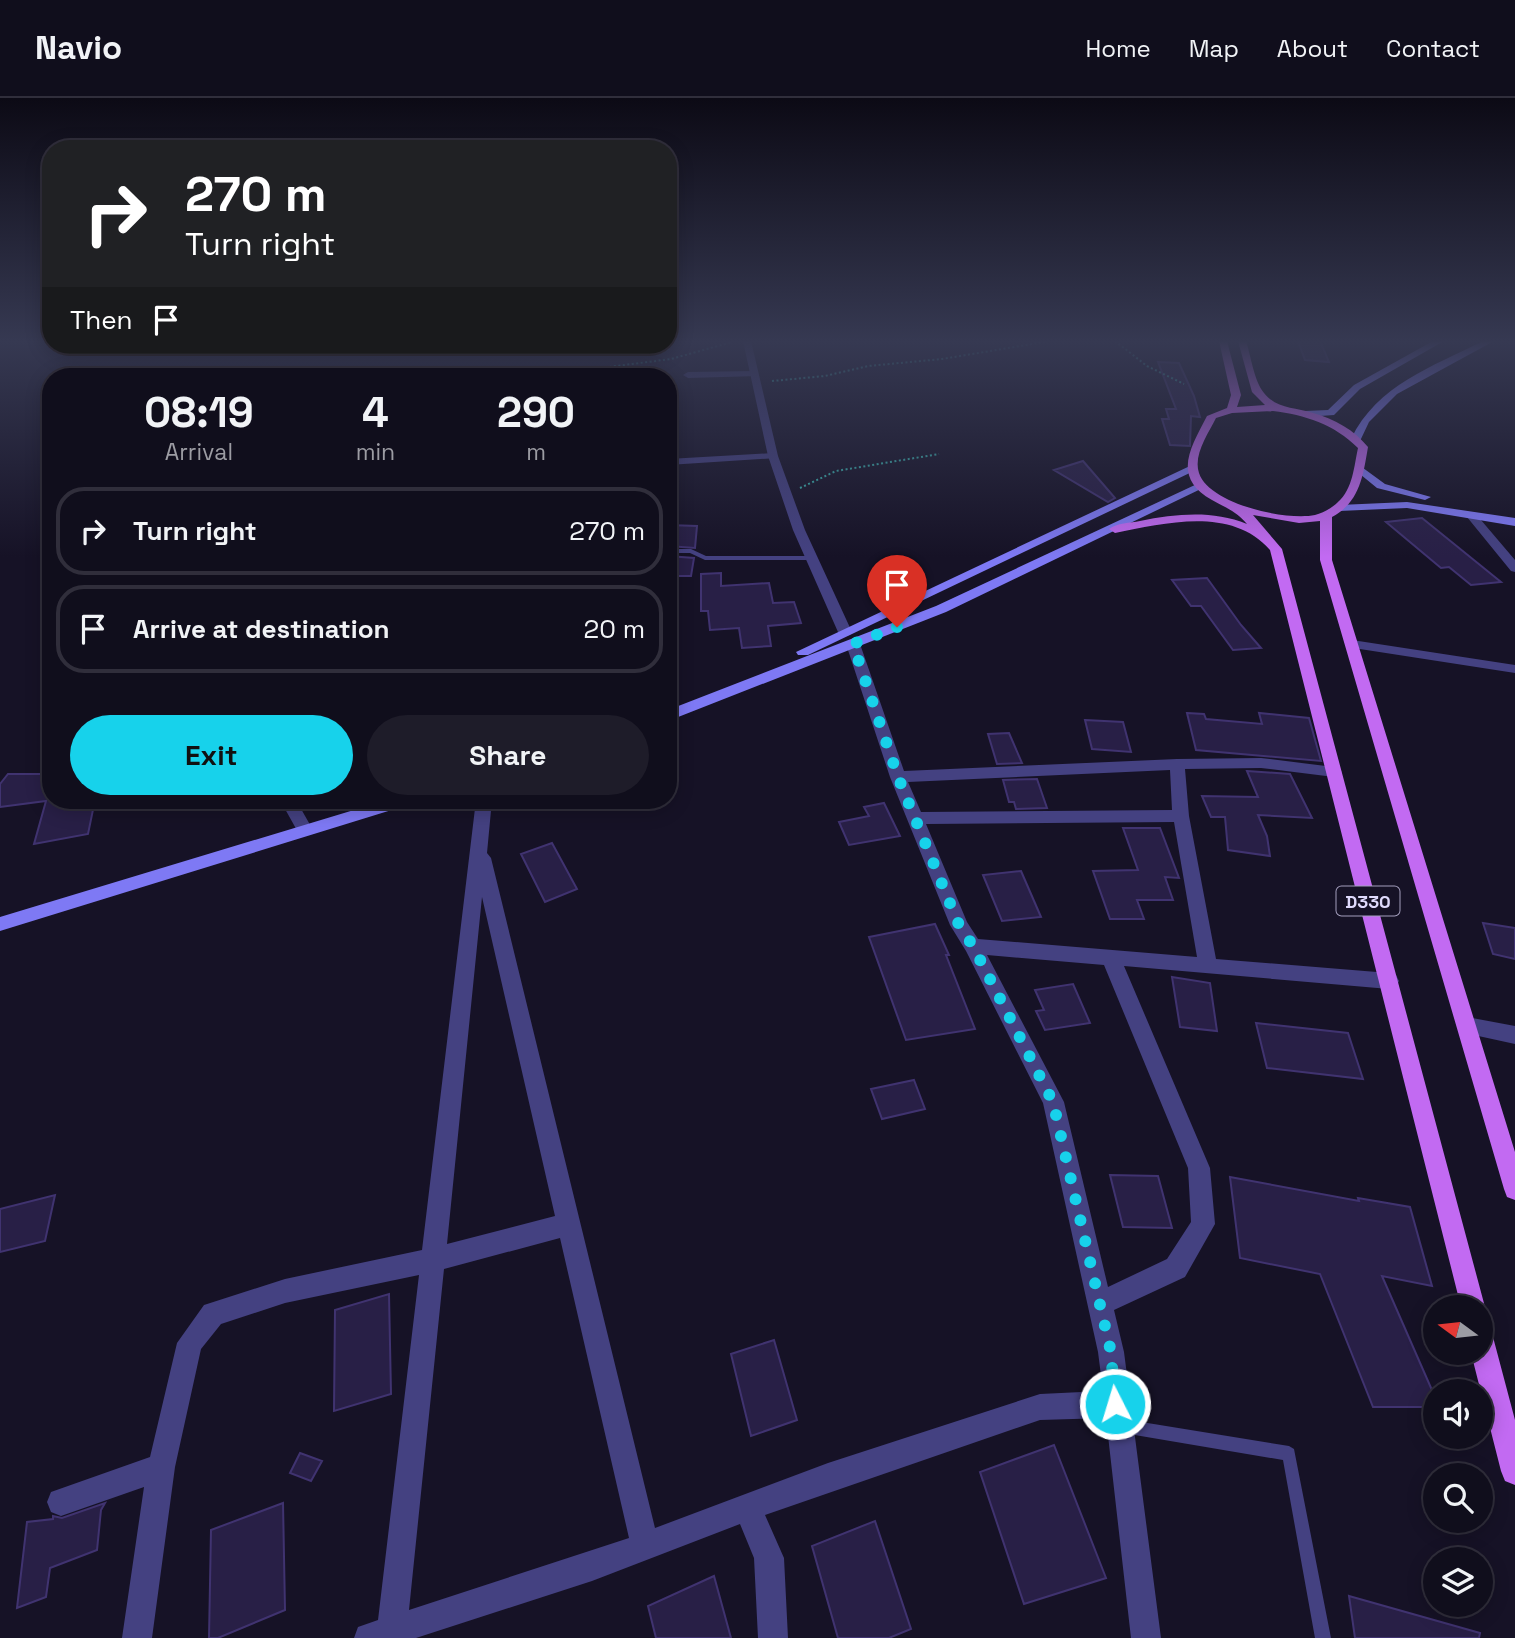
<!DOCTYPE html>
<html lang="en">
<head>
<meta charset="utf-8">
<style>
	:root { --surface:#100e1c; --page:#1e1c29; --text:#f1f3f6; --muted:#9c9ca3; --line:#302e3b; --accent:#17d2eb }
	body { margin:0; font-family:"Space Grotesk",sans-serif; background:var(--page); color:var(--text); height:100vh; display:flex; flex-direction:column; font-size:26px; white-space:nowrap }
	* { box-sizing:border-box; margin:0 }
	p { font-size:23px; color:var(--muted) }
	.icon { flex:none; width:38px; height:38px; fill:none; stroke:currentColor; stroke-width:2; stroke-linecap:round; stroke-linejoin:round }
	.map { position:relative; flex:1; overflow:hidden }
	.sheet { position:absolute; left:42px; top:270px; width:635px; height:441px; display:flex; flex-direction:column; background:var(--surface); border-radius:28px; box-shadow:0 4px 18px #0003,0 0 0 2px var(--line) }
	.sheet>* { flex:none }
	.top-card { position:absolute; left:42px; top:42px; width:635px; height:214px; border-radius:28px; box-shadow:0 4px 18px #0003,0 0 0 2px var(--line); background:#202124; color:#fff; overflow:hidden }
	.needle { width:46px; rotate:285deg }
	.buttons { position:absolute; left:1423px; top:1197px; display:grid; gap:14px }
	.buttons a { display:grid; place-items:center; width:70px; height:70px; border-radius:50%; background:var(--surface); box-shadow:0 4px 18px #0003,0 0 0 2px var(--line); font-size:35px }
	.pin { position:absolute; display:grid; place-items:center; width:60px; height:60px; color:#fff; margin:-72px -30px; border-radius:50% 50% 50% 0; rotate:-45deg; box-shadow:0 0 7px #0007 }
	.pin .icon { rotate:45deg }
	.me { position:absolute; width:77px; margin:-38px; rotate:355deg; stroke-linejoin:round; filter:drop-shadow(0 0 5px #0008) }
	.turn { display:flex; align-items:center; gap:24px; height:147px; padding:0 28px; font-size:32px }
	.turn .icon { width:91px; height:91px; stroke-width:2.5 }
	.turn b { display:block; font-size:49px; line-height:60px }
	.then { display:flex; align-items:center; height:66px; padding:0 28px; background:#0003; gap:14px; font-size:26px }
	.eta { display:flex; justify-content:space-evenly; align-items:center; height:119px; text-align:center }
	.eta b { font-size:42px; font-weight:700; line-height:49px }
	.button { display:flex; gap:14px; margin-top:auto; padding:14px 28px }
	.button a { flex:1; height:80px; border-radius:42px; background:var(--accent); color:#111; font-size:28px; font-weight:700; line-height:80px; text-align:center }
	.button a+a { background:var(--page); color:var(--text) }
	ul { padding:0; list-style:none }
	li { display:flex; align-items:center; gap:21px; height:88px; margin:0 14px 10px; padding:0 14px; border:4px solid var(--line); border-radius:28px }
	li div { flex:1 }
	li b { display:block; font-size:26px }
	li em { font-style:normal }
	header { display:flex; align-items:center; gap:42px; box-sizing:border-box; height:98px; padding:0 35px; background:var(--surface); border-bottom:2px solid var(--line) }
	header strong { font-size:33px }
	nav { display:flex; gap:38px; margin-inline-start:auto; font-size:24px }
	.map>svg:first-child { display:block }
	.building { fill:#281f46; stroke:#403370; stroke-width:2 }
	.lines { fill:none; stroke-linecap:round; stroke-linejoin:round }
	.path { stroke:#3ab0ab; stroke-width:2; stroke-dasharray:2 2.5; stroke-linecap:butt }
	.service { fill:#444181; fill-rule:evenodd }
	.minor { fill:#444181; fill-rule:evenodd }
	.tertiary { fill:#444181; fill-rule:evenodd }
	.secondary { fill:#7e79f4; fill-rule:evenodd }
	.primary { fill:#c26af2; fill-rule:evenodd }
	.route { stroke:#17d2eb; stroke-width:12; stroke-dasharray:0 21.6 }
	.labels { text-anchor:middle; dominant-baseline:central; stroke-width:7; stroke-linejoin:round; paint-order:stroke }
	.shield { fill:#161226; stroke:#a39ebc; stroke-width:2 }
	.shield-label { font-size:18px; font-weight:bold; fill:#dfdafc }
</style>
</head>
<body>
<header>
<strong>Navio</strong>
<nav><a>Home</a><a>Map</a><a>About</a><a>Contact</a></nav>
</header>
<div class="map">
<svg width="1515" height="1540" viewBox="0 0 1515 1540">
	<rect width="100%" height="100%" fill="#161226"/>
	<path class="building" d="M1298,243H1320L1329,264L1305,262Z
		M1158,264L1179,265L1194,298L1200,319L1191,318L1190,348L1170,347L1162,321H1169L1166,311H1176Z
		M1083,363L1115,400L1108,404L1054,372Z
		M1422,420L1501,484L1471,487L1449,469L1441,470L1386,424Z
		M668,427L697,428L695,450L668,448Z
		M668,458L694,460L691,478H668Z
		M721,475V488L769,485L773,505L794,504L801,525L768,528L771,548L742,550L739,530L710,532L708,513H701V476Z
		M1207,480L1241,527L1261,550L1233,552L1201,508H1191L1172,482Z
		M1187,615L1204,616L1206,621L1262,626L1259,615L1309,620L1321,663L1196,652Z
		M1085,622L1123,624L1131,654L1092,651Z
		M1009,635L1022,665L997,666L988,636Z
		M1247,673L1290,676L1312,720L1258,717L1267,738L1270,758L1228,752L1225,719H1211L1202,698L1258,699Z
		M8,676H51V702H95L88,736L34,746L46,703L0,709V686Z
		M1037,681L1047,710L1016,711L1014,704H1009L1003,682Z
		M884,705L900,738L849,747L839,724L869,718L864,709Z
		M1123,730H1160L1179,780L1165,779L1173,802H1137L1144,821H1110L1093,773L1138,772Z
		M552,745L577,791L545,804L521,756Z
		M1021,773L1041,819L1002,823L983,777Z
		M1483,825L1515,830V861L1493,856Z
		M935,826L949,857H946L975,931L906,942L869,839Z
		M1172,879L1210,885L1217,933L1180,929Z
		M1073,886L1090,925L1045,932L1036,913L1044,912L1035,892Z
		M1256,925L1348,935L1363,981L1267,970Z
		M914,982L925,1011L882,1021L871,991Z
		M1110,1077L1158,1078L1172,1130L1123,1129Z
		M1230,1079L1359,1103L1358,1100L1410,1109L1432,1188L1382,1178L1435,1299V1309H1373L1320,1176L1240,1160Z
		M55,1097L45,1143L0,1154V1111Z
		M389,1196L391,1296L334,1313L335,1212Z
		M774,1242L797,1322L751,1338L731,1256Z
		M1054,1347L1106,1480L1024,1506L980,1374Z
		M300,1355L322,1363L311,1383L290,1375Z
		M105,1405L101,1412L97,1452L50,1470L46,1499L17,1510L27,1424L53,1421V1418L62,1420Z
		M283,1405L285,1512L218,1540H209L211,1432Z
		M875,1423L911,1531L889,1540H838L812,1448Z
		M714,1478L731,1540H656L648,1508Z
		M1349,1498L1480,1535L1479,1540H1355Z"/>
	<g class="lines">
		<path class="path" d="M1115,243L1147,268L1184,286
			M538,278L671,261L732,244
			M772,283L825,278L868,268L942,261L1050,243
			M800,390L836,373L939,356"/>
		<path class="service" d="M668,451H691L706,458H812L815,460L812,462H705L690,455H668Z
			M1123,1321L1289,1348L1294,1351L1331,1540H1315L1283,1362L1123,1335L1118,1333L1116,1328L1118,1323Z"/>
		<path class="minor" d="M755,273L758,274V278L688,280L683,277L688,274Z
			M773,355L778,358L777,360L668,367V361Z
			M1467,415H1475L1515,462V474L1511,473L1467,419Z
			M853,542L860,546L904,673L1177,661L1261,660L1334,669L1342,674L1334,679L1261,670L1185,671L1189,718L1216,861L1389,875L1396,877L1399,883L1396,889L1389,891L1124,868L1210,1070L1215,1126L1185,1179L1114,1212L1124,1254L1161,1540H1131L1106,1320L1040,1322L765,1417L784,1460L788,1540H758L754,1460L740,1426L592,1483L416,1540H354L358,1529L378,1522L419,1177L285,1205L221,1226L201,1251L175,1369L152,1540H122L144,1389L61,1418L51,1414L47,1404L51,1394L150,1359L177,1245L204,1207L285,1181L422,1152L476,702H492L487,755L491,760L655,1430L828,1365L1040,1296L1103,1293L1098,1254L1043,1005L966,853L950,827L890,679L846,546ZM1170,672L1172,712L921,714L908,684ZM1174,724L1197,859L978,841L967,824L926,726ZM482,799L555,1118L447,1146ZM987,857L1104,867L1188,1070L1191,1124L1167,1161L1108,1189L1064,1004ZM560,1140L629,1440L409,1512L444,1171Z
			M1352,542L1515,567V575L1347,549L1345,546Z
			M280,702H296L313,732L311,736H299Z
			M1467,919L1515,928V946L1460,934L1457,928L1460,922Z"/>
		<path class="tertiary" d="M743,243H751L778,358L805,432L852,534L850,537L845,538L838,534L793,432L768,358Z"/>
		<path class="secondary" d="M1433,243H1444L1360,291L1334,317L1305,319L1300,316L1305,313L1328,312L1354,287Z
			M1483,243H1494L1397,296L1369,324L1360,343H1352L1351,341C1377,287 1432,269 1483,243Z
			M1192,367L1196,368V372L808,557H798L796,554Z
			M1359,367L1385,386L1431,399L1425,402L1377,390L1355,372V368Z
			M1197,386L1207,388L946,514L668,623V612L936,508Z
			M1407,404L1515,420V428L1407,410L1339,413L1333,410L1339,407Z
			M387,702H413L411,706L0,833V819Z"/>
		<path class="primary" d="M1219,243H1227L1241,297L1237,309L1265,307L1252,294L1238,243H1246C1251,258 1254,283 1264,295C1277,311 1294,309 1313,315C1335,321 1354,332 1368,349C1363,378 1360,404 1332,419V462L1515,1054V1102L1507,1099L1504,1091L1320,462V423L1299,425L1253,417L1282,451L1485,1209L1480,1218V1209H1461L1270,452C1232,408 1165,425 1115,435L1109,431C1117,425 1130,425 1140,423C1176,416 1212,412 1247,426C1236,413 1226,410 1212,402C1171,379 1191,349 1207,318L1227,310L1231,297ZM1273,313C1305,317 1334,326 1358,350C1354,368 1353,391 1338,404C1332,410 1323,415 1315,417C1286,423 1209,406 1199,375C1193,357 1208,336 1216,320L1232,315Z
			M1480,1227L1489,1230L1493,1239L1515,1322V1387L1505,1383L1501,1373L1471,1255H1480Z"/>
	</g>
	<linearGradient id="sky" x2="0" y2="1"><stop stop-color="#0c0a15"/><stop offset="0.53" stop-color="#363952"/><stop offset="1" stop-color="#363952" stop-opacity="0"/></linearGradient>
	<rect width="1515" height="459" fill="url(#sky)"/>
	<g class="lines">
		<path class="route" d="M897,529L853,546L898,679L959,827L973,848L1053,1004L1111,1254L1115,1306"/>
	</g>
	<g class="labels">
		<rect class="shield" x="1336.5" y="788.5" width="63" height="29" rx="5"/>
		<g class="shield-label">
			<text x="1368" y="803">D330</text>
		</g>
	</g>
</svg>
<div class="buttons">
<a><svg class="needle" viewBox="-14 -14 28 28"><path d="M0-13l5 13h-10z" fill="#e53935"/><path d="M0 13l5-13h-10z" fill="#9c9ca3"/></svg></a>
<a><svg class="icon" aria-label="sound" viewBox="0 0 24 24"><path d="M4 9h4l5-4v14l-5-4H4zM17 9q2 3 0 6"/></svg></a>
<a><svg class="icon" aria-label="search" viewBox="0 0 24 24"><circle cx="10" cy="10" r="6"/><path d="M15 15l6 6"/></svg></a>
<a><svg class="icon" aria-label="layers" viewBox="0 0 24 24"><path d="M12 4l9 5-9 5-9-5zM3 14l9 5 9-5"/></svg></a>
</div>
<div class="pin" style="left:897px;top:529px;background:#d93025"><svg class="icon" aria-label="arrive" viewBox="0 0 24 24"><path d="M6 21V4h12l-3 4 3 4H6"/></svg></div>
<svg class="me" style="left:1115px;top:1306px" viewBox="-20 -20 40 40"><circle r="17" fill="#17d2eb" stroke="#fff" stroke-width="3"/><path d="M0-11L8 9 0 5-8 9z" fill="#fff"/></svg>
<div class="top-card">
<div class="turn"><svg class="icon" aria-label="right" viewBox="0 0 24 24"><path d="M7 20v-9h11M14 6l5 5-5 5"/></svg><div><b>270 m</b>Turn right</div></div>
<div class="then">Then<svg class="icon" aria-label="arrive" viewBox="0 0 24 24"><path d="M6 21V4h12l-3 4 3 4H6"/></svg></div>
</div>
<section class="sheet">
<div class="eta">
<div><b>08:19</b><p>Arrival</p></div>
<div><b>4</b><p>min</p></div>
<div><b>290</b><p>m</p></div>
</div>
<ul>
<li><svg class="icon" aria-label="right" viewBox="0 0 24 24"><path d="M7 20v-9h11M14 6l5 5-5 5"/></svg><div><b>Turn right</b></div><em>270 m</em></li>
<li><svg class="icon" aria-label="arrive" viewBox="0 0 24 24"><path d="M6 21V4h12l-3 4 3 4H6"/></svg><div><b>Arrive at destination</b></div><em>20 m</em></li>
</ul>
<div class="button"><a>Exit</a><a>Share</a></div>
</section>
</div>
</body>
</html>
